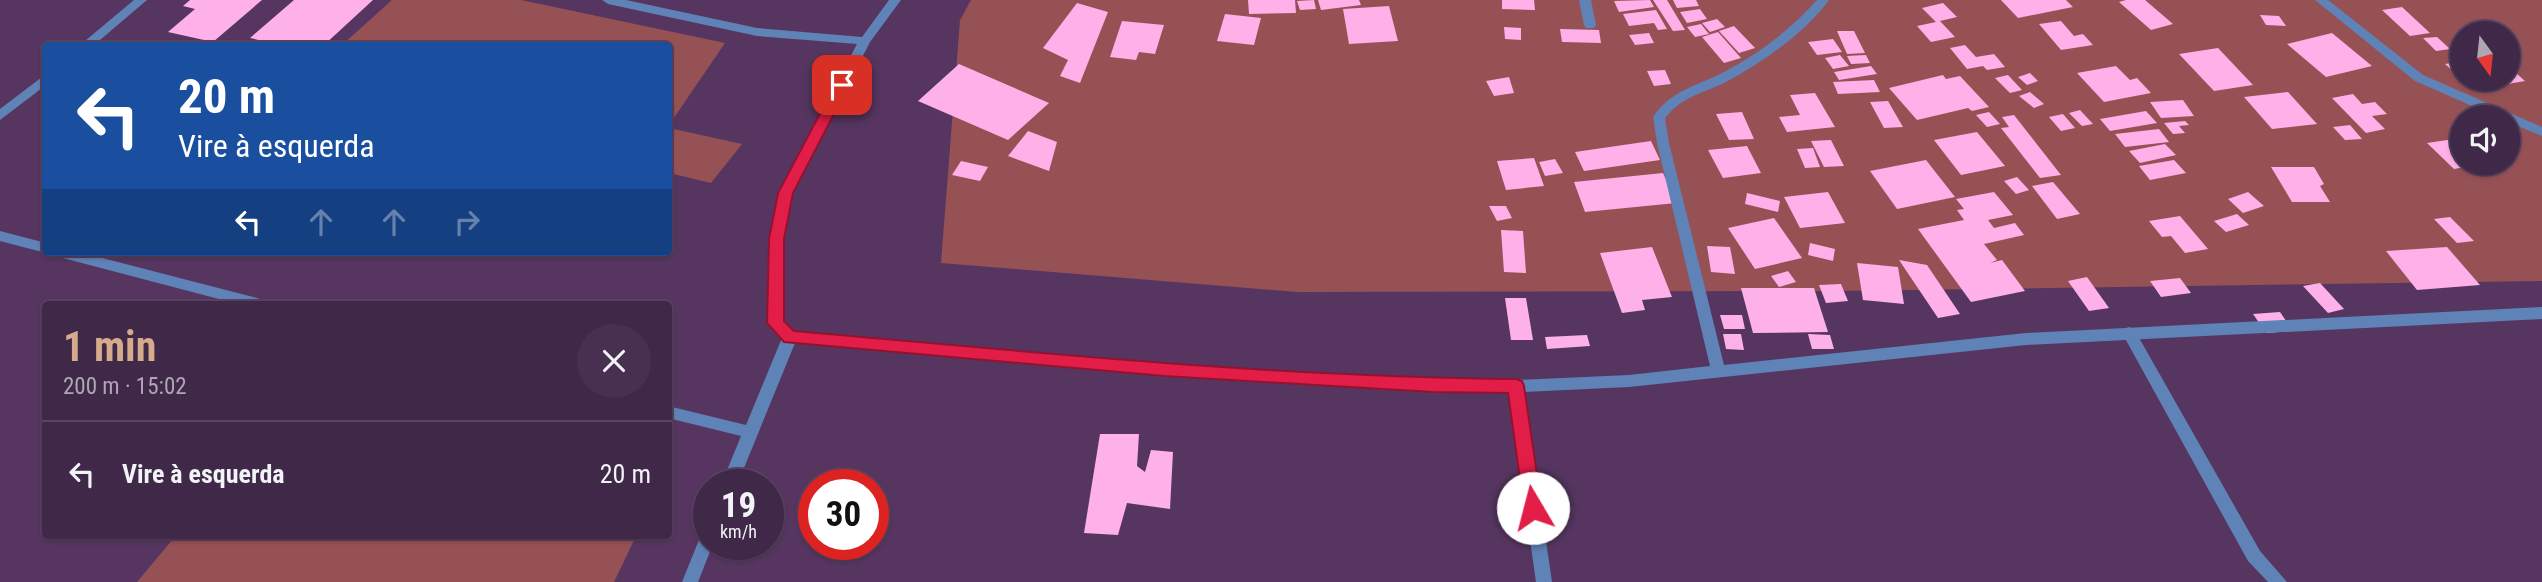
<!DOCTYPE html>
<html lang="pt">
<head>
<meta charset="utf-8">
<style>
	:root { --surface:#402849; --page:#473050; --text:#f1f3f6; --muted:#aea6b4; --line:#594461; --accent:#d6ab8b }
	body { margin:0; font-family:"Roboto Condensed",sans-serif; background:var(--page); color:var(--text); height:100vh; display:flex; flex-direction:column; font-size:26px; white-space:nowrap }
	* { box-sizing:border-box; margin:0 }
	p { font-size:23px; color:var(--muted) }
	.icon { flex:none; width:38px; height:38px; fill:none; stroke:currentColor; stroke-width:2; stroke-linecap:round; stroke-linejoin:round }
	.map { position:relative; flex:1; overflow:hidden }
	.panel { position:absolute; left:42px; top:301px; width:630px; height:238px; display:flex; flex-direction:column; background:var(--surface); border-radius:7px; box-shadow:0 2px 5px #0004,0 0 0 2px var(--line) }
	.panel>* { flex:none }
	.banner { position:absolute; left:42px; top:42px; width:630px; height:214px; border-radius:7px; box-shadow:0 2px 5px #0004,0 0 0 2px var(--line); background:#1a4fa0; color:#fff; overflow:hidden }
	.needle { width:46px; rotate:165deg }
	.tools { position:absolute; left:2450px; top:21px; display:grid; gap:14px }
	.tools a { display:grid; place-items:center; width:70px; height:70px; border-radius:50%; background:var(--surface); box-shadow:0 2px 5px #0004,0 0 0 2px var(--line); font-size:35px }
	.speed { position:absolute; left:693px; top:469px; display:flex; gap:14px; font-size:35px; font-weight:700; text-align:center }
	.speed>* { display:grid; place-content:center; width:91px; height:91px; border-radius:50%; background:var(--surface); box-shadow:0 2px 5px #0004,0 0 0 2px var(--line); line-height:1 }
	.speed small { font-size:18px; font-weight:400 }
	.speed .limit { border:10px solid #d22; background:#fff; color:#111 }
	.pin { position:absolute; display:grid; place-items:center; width:60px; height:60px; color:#fff; margin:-30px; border-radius:14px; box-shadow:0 4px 10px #0006 }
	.me { position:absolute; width:77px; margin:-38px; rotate:352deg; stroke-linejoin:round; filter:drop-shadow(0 0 5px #0008) }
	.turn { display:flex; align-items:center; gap:24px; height:147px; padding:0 21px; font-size:32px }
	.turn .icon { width:91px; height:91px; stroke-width:2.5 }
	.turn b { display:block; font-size:49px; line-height:60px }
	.lanes { display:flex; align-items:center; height:66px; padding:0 21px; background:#0003; justify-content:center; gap:35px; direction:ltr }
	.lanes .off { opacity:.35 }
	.round { display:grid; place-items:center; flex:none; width:74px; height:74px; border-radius:37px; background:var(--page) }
	.overview { display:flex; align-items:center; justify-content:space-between; height:119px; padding:0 21px }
	h1 { font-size:42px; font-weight:700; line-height:52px; color:var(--accent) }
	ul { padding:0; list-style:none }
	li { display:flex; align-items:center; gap:21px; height:105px; padding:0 21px; border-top:2px solid var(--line) }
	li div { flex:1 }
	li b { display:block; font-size:26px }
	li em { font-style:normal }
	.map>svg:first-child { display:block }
	.green { fill:#965155; fill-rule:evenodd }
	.building { fill:#fdb1e8 }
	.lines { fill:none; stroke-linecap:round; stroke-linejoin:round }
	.lane { fill:#5f83b7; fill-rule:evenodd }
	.street { fill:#5f83b7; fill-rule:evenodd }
	.route { fill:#e11d48; stroke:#92132f; stroke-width:2 }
</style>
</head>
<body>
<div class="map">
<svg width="2542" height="582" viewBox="0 0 2542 582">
	<rect width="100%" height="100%" fill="#563661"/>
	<path class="green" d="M392,0H521L725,43L669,125L668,46L342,45Z
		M971,0H2542V281L1834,291L1298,292L941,263L960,20ZM2462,33H2508V79H2462ZM2462,117H2508V163H2462Z
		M669,128L742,144L711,183L669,173Z
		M164,536H636L614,582H137L173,539Z"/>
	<path class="building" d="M190,0H262L213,42L168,32L195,9L183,6Z
		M294,0H373L323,46H285L250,38Z
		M1248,0H1295L1296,13L1249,14Z
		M1314,0L1316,9L1300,10L1297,1Z
		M1318,0H1359L1361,5L1321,10Z
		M1502,0H1534L1535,10L1502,9Z
		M1650,0L1654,7L1619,12L1614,1Z
		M1653,0H1667L1685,30L1673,31Z
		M1673,0H1696L1699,6L1677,8Z
		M2001,0H2066L2073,7L2018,18Z
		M2126,0H2145L2173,24L2151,30L2119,2Z
		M1077,3L1108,12L1080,83L1060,76L1068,60L1043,48Z
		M1943,3L1957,17L1940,21L1955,37L1931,42L1917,26L1936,22L1922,8Z
		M1389,6L1398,41L1349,44L1343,9Z
		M2402,7L2430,33L2410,36L2382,10Z
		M1700,9L1707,19L1687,23L1680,12Z
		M1656,10L1667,29L1658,30L1654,23L1629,26L1623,14Z
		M1225,14L1261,18L1254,45L1217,41Z
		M2260,15L2279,16L2286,26L2266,25Z
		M1717,19L1725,27L1710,32L1702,23Z
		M1122,21L1164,25L1155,54L1139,52L1136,60L1110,57Z
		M2061,21L2074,36L2083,34L2093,45L2061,50L2039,24Z
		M1701,24L1709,34L1695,37L1687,27Z
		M1734,26L1755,48L1739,53L1719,31Z
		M1504,27L1521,28V40L1505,39Z
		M1560,29L1599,30L1601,43L1562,42Z
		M1837,31H1854L1865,53L1847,54Z
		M1718,32L1741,58L1724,63L1702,37Z
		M1649,33L1654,43L1635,45L1629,35Z
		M2332,33L2372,66L2326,77L2287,44Z
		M2437,37L2450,49L2436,51L2423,38Z
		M1833,39L1842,52L1817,55L1808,42Z
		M1965,45L1976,57L1994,54L2005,67L1987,70L1983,66L1967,69L1950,48Z
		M2218,48L2253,85L2214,91L2179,54Z
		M1840,55L1849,66L1833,69L1825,58Z
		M1866,55L1870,63L1851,64L1847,56Z
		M2462,61V79H2508V66L2525,81L2474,90L2445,64Z
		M959,64L1049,103L1008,140L918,101Z
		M1871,66L1877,74L1839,80L1834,72Z
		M2116,66L2130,80L2137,78L2151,93L2104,102L2077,73Z
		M1665,70L1671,84L1654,86L1647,71Z
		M2030,73L2038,81L2027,85L2018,77Z
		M1943,75L1946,79L1960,76L1989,107L1972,111L1968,108L1917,120L1889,88Z
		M2008,75L2022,90L2010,93L1995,78Z
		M1509,77L1514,93L1494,96L1486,81Z
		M1874,80L1880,92L1838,94L1833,82Z
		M2030,92L2044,104L2034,108L2019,96Z
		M2288,92L2317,124L2272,129L2244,97Z
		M1815,93L1835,127L1787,132L1779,117L1800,115L1790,95Z
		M2353,94L2362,104L2375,102L2387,114L2372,116L2385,129L2366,133L2332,98Z
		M2183,100L2194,116L2161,118L2150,102Z
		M1888,101L1903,127L1884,128L1870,102Z
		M2080,110L2093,124L2082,126L2069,113Z
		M2146,111L2157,123L2110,131L2100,119Z
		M1742,112L1754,139L1729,140L1716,114Z
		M1989,112L2000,124L1987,127L1976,115Z
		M2063,114L2075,128L2061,131L2049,117Z
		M2014,115L2061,175L2040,178L2001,128L2009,127L2002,117Z
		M2185,121L2189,125L2179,126L2185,133L2173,134L2164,123Z
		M2350,125L2362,139L2345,140L2333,127Z
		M2159,129L2169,142L2125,147L2115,134Z
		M1028,131L1057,142L1049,171L1008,156Z
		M1977,132L2005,166L1961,175L1934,140Z
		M2461,138L2462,163L2483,164L2454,169L2427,143Z
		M1831,140L1844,166L1824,167L1811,141Z
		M1651,141L1660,160L1584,171L1575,152Z
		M2165,144L2176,155L2140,163L2129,151Z
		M1747,146L1761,173L1723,178L1708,150Z
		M1813,148L1820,167L1805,168L1797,149Z
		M1534,158L1544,186L1506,190L1497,161Z
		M1555,159L1563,173L1545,176L1539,162Z
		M1926,160L1955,197L1897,209L1870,171Z
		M2174,160L2186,173L2150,180L2139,166Z
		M961,161L988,167L980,181L952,175Z
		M2271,167H2314L2324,184L2320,186L2330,202H2292Z
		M1663,173L1676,203L1585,212L1574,182Z
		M2017,177L2029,190L2016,194L2004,181Z
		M2053,182L2080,214L2057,219L2032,186Z
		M1828,192L1845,223L1800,228L1784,197Z
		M1994,192L2013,215L1988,220L1994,228L2015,223L2024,235L1984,244L1997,260L1990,263L2002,260L2025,291L1971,302L1918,229L1964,220L1957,210L1964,209L1956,199Z
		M2248,192L2264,206L2243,213L2228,199Z
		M1747,193L1780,201L1778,212L1745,204Z
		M1489,206H1506L1512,218L1497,221Z
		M2237,214L2249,225L2226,232L2214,221Z
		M2180,216L2208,249L2185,253L2171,236L2162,237L2149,221Z
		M2450,217L2474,241L2457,243L2434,219Z
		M1774,218L1802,258L1755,269L1728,228Z
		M1501,230L1523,231L1526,273L1504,272Z
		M1810,243L1835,249L1833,261L1808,255Z
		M1707,246L1730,247L1735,274L1711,272Z
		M1652,247L1672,297L1642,300L1645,310L1622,313L1600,253Z
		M2447,247L2480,285L2417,290L2386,251Z
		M1899,260L1927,265L1960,314L1938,318Z
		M1857,263L1898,267L1904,304L1863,300Z
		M1788,271L1796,282L1779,287L1771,276Z
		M2087,277L2109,308L2089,311L2068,281Z
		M2180,278L2191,293L2161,297L2150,281Z
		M2320,283L2344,309L2328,313L2303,286Z
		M1841,284L1848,301L1826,303L1819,285Z
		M1741,288H1814L1828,332L1753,333Z
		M1505,298H1526L1533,340H1511Z
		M2280,312L2293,331L2266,333L2253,314Z
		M1720,315H1742L1745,329H1724Z
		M1723,334H1741L1744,350L1726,349Z
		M1808,334L1830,335L1834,349H1812Z
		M1587,335L1590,346L1547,349L1545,337Z
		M1100,434H1139L1137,466L1145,472L1151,450L1173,452L1170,509L1127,503L1118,535L1084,533Z"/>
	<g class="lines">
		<path class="lane" d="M2129,327L2134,329L2260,551L2287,582H2268L2248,561L2122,333L2124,329Z"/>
		<path class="street" d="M134,0H147L93,46H79Z
			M602,0H626L757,28L862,37L889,0H901L870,42L793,193L784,239L782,321L794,332L1164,364L1433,379L1516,380L1629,375L1710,366L1657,143L1653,117C1672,89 1698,86 1726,71C1760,53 1791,29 1817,0H1829C1803,35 1764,61 1726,82C1702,94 1684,95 1665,118L1669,143L1724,365L2026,333L2542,307V319L2026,345L1629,387L1524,392L1552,582H1536L1509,392C1271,389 1032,364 795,343L737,485H721L741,436L668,418V406L746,425L782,338L768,323L770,239L779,193L857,44L757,36L608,4Z
			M1579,0H1591L1596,25L1594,28H1586L1584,25Z
			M2315,0H2328L2423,75L2542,127V136L2508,122V117H2497L2415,81Z
			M46,74V85L0,120V109Z
			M0,231L46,243V252H50L46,253L0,241Z
			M52,252H79L257,298L262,300L264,304H238L59,257Z
			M709,528V544H713L698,582H682L703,530Z"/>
	</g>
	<path class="route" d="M842,80L849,85L793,193L784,239V321L794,331C1034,352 1275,377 1516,379L1522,381L1524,386L1542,508L1540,514L1533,516L1527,514L1524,508L1508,393L1433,392L1164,376L784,342L767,323L769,239L778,193L835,85Z"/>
</svg>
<div class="tools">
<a><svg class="needle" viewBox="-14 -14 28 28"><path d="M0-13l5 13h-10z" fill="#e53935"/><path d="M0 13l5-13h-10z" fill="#aea6b4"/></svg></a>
<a><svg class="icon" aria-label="sound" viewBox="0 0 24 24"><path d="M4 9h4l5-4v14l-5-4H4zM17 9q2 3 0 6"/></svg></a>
</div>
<div class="speed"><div>19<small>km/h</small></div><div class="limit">30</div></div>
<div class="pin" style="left:842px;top:85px;background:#d93025"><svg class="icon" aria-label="arrive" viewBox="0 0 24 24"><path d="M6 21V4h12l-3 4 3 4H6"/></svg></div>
<svg class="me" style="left:1533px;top:508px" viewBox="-20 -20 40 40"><circle r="19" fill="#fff"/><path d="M0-13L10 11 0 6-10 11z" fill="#e11d48"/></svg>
<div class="banner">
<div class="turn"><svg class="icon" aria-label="left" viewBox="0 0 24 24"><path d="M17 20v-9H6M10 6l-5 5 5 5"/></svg><div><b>20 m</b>Vire à esquerda</div></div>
<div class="lanes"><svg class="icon" aria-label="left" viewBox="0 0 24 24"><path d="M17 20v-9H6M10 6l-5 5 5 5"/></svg><svg class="icon off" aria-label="ahead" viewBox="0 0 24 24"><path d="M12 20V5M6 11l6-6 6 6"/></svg><svg class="icon off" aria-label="ahead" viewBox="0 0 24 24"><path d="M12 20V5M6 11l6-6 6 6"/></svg><svg class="icon off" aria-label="right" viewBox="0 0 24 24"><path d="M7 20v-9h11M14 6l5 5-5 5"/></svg></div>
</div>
<section class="panel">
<div class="overview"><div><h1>1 min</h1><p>200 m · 15:02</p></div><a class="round"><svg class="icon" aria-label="close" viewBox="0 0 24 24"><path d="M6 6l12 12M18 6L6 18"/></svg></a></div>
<ul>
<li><svg class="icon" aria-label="left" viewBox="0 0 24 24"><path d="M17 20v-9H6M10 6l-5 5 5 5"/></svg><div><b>Vire à esquerda</b></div><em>20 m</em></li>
</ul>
</section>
</div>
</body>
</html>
